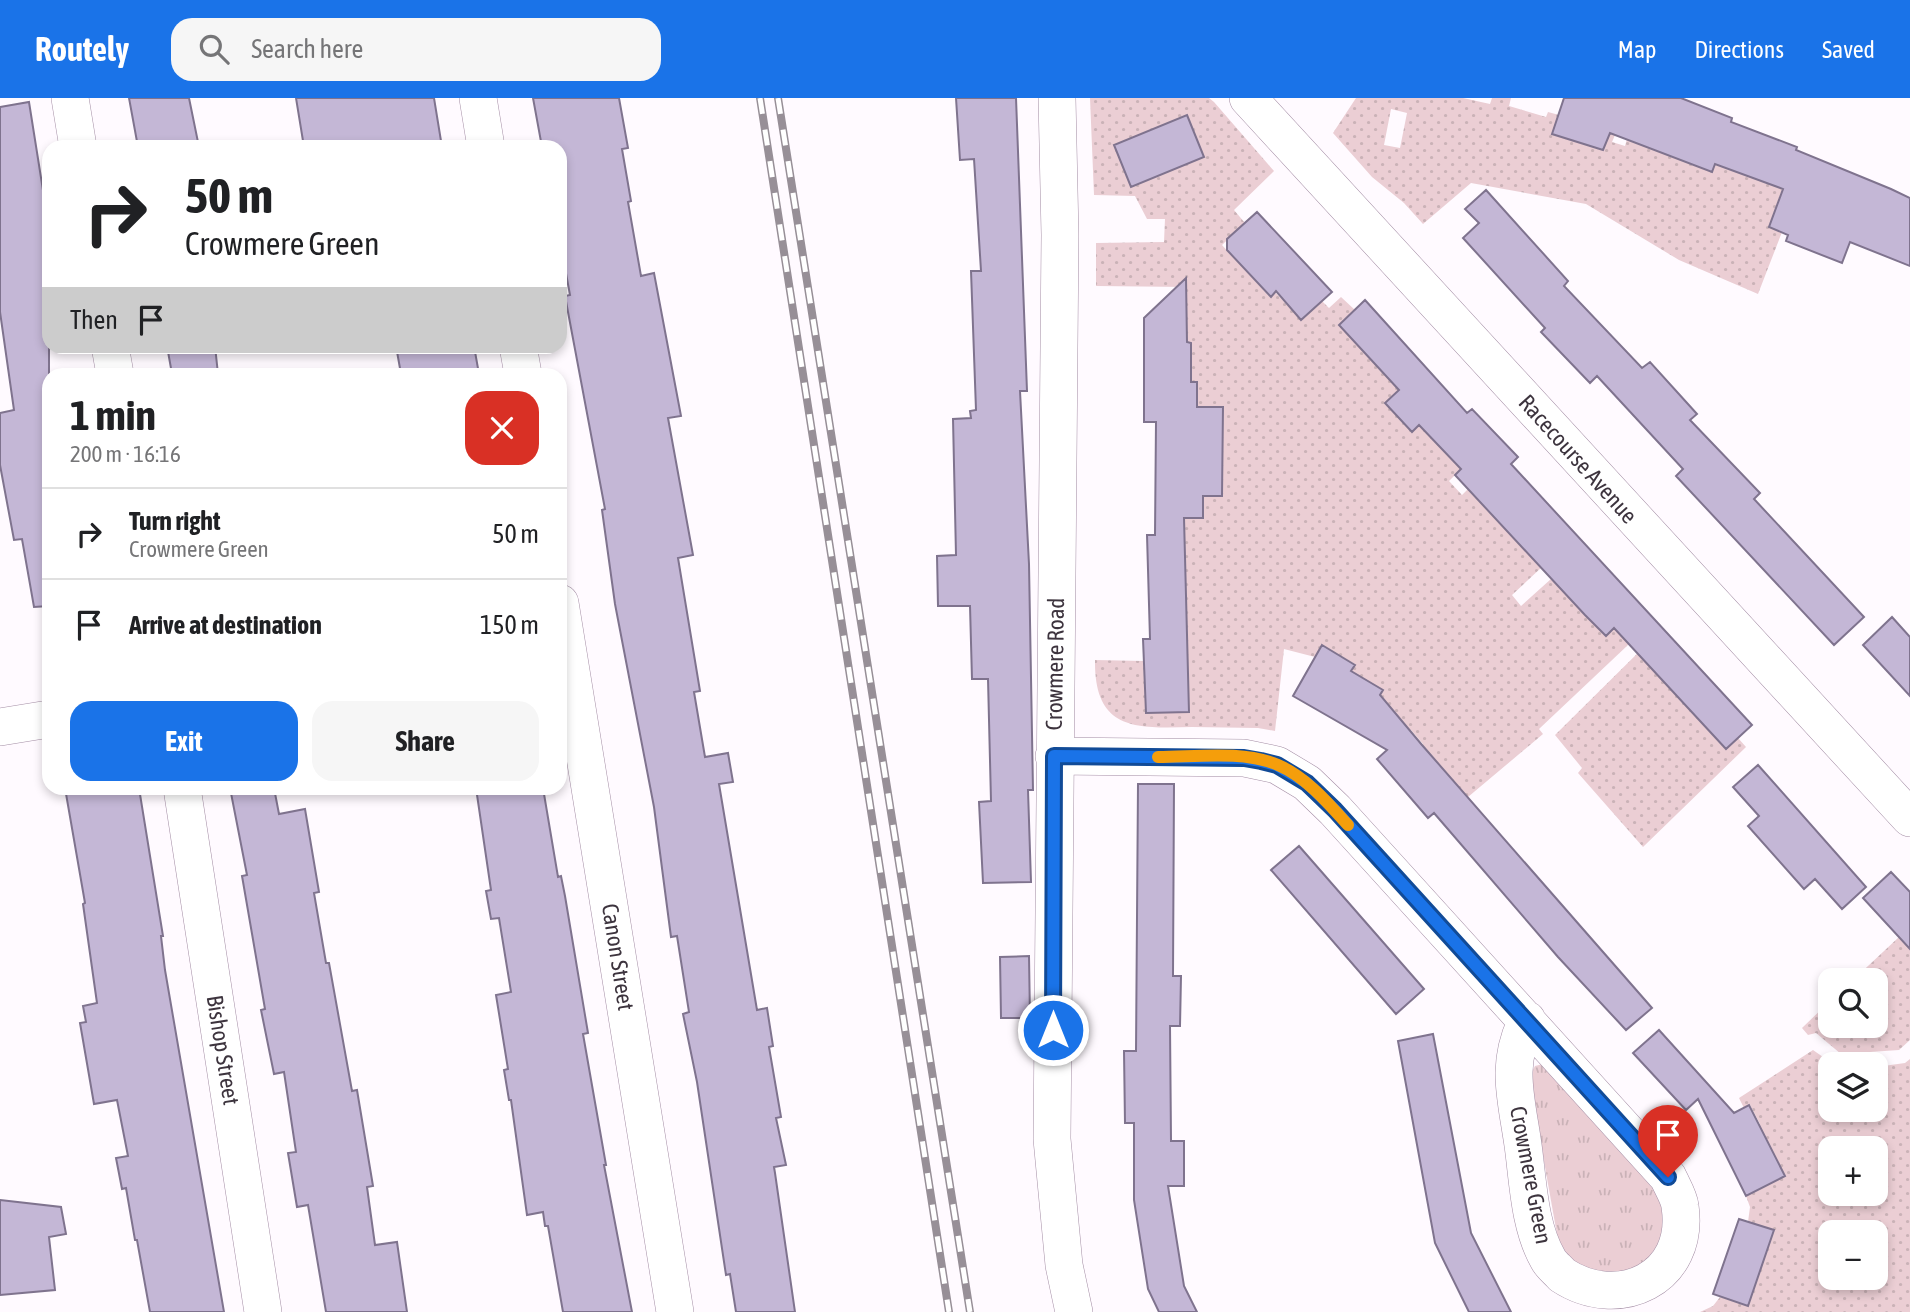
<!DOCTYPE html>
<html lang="en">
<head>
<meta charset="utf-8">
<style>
	:root { --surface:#fff; --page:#f6f6f6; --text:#202124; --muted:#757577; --line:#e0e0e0; --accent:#1a73e8 }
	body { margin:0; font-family:"Asap Condensed",sans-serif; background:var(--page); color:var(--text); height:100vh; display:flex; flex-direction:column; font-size:26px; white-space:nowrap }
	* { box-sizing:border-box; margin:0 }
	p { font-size:23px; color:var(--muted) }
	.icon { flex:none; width:38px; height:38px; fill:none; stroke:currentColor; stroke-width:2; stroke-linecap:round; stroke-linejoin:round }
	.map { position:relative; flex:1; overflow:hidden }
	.side { position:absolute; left:42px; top:270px; width:525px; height:427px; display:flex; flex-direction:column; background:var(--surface); border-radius:21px; box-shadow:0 4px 10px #0003 }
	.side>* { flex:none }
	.top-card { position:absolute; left:42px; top:42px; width:525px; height:214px; border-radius:21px; box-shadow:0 4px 10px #0003; background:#fff; color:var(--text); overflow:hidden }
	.tools { position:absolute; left:1818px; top:870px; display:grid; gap:14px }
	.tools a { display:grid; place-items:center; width:70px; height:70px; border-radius:14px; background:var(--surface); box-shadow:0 4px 10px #0003; font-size:35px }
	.pin { position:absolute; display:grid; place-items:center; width:60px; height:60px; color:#fff; margin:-72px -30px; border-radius:50% 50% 50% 0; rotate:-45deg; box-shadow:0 0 7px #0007 }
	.pin .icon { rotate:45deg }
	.me { position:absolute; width:77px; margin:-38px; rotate:0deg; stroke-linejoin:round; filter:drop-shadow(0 0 5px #0008) }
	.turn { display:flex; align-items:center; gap:24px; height:147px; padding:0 28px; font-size:32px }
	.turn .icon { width:91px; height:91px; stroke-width:2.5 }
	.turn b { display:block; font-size:49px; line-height:60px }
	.then { display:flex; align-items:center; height:66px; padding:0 28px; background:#0003; gap:14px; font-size:26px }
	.round { display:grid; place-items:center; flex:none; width:74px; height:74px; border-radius:21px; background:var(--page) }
	.overview { display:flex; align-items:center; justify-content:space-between; height:119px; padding:0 28px }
	h1 { font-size:42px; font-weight:700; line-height:52px }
	.button { display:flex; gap:14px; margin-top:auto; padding:14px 28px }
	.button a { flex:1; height:80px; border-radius:21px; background:var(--accent); color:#fff; font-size:28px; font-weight:700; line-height:80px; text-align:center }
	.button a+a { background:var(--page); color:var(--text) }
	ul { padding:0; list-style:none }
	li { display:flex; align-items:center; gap:21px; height:91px; padding:0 28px; border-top:2px solid var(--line) }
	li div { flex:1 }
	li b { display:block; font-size:26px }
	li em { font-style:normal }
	header { display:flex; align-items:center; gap:42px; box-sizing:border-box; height:98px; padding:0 35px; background:var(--accent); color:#fff }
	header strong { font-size:33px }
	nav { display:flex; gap:38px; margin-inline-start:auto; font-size:24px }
	.search { width:490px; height:63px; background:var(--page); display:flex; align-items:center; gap:18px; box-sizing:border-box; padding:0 24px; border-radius:21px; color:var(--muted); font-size:26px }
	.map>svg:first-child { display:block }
	.grass { fill:url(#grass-tufts) }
	.park { fill:url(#park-dots); fill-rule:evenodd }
	.building { fill:#c4b7d6; stroke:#7f738e; stroke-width:2 }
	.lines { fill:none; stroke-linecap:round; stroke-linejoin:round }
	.minor-casing { stroke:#a48ea5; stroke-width:38 }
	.minor { stroke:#fff; stroke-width:37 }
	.rail-casing { stroke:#978f97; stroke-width:8 }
	.rail { stroke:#fff; stroke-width:5; stroke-dasharray:16; stroke-linecap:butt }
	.route-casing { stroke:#114b97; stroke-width:18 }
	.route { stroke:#1a73e8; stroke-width:12 }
	.slow { stroke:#f59e0b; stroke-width:12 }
	.labels { text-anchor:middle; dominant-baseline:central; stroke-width:6; stroke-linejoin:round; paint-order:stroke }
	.street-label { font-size:23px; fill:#3d343e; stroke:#fff }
</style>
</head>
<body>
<header>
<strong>Routely</strong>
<div class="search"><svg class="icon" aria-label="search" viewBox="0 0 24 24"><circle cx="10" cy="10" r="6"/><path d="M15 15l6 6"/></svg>Search here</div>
<nav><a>Map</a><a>Directions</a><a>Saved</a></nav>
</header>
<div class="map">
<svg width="1910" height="1214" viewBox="0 0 1910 1214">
	<defs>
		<pattern id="grass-tufts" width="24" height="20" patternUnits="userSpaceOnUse" patternTransform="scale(1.75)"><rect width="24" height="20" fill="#ebced4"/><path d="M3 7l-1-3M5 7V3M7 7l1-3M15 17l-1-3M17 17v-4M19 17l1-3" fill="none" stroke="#cab2b7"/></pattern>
		<pattern id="park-dots" width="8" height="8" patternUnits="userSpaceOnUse" patternTransform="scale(1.75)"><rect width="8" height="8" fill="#ebced4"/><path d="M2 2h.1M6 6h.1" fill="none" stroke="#cab2b7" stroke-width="1.8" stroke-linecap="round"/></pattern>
	</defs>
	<rect width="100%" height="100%" fill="#fffaff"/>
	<path class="grass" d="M1543,966L1652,1077L1671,1121L1645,1174L1591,1178L1566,1156L1558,1142L1529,979L1535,968Z"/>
	<path class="park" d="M1090,0H1209L1214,4L1274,73L1234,112L1245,125L1222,147L1270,199L1275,194L1301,222L1322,203L1329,210L1341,199L1355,212L1339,227L1399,292L1385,305L1412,334L1441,307L1461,371L1449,383L1462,397L1468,391L1542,469L1512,497L1521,508L1571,463L1558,487L1606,538L1631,514L1646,530L1539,631L1543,636L1468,699L1446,674L1417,651L1423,646L1411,632L1401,640L1370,615L1383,592L1351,573L1355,566L1335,555L1328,566L1315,559L1284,551L1275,633L1258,630C1236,630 1214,629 1192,629C1138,630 1094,634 1095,562L1144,563L1146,615L1189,614L1183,431L1155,432L1156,420L1198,323L1197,284H1180L1191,264V245L1179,244L1187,216V189L1096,188V145L1164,144L1165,121H1147L1135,98L1094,97Z
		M1356,0H1463L1490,6L1492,0H1511L1509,8L1546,19L1548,14L1559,17L1626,12L1612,44L1625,48L1627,41L1717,62L1752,39L1739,75L1770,86L1785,83L1769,128L1782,134L1758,196L1679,162L1586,106L1471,85L1423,126L1404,105L1372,79L1333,35ZM1391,11L1407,15L1400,50L1384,47Z
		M1652,541L1641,559L1725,651L1738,640L1746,649L1643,749L1578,675L1582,670L1555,637Z
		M1899,839L1910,851V942L1899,952L1841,956L1816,935L1808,937L1802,930L1830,903V928H1876V882H1853Z
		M1813,952L1833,966L1830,1012H1876V969L1905,965L1910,961V1214H1700L1713,1208L1720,1199L1748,1208L1773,1133L1748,1124L1750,1109L1746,1098L1785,1078L1774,1057L1753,1030L1760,1026L1750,1007L1744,1010L1739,1000ZM1830,1050H1876V1096H1830ZM1830,1134H1876V1180H1830Z"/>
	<path class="building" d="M129,0H189L199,49H138Z
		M296,0H434L442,49H304Z
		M533,0H619L628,50L622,51L631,103L628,104L641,178L654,175L681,318L668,320L693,457L678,460L700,593L694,594L705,659L728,655L733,684L719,686L757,912L767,910L773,948L769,949L781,1019L776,1020L786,1067L774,1069L775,1075L795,1214H736L730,1176L726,1177L697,984L683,916L689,914L677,838L671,839L654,709L615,506L602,412L605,411L565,198L570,197L560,143V49H542Z
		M956,0H1016L1027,293H1020L1029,466L1033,692H1028L1031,784L983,785L979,704L991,703L988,581H972L970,508H938L937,458L956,457L953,321L971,320L970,313L976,312L971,173H981L974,61L960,62Z
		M1564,0H1681L1732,20L1731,24L1797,49L1796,52L1891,91L1910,100V168L1850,144L1842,165L1786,143L1788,137L1769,129L1783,91L1715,66L1712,74L1610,35L1603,52L1552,36Z
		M29,4L49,130V508L34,509L22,441L14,442L0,367V315L14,312L0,214V9Z
		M1187,17L1204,59L1131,89L1114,47Z
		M1486,92L1568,183L1564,188L1642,270L1650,264L1697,316L1690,322L1760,395L1754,401L1864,519L1834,547L1676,378L1683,371L1597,278L1590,285L1541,234L1545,230L1463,140L1479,125L1465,111Z
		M1257,114L1332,194L1301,222L1276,193L1271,199L1227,152V141Z
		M1186,180L1187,244L1191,245V284H1197V309H1223L1222,398H1203V420H1184L1189,614L1146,615L1143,541H1150L1147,437H1155L1156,324H1144V220Z
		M1365,202L1467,315L1472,311L1518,359L1511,366L1752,627L1726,651L1614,530L1606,538L1585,517L1455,377L1461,371L1419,327L1412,334L1385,305L1399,292L1339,227Z
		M167,248H215L218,276H172Z
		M396,248H474L479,276H401Z
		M1892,519L1910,539V598L1863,547Z
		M1322,547L1355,567L1351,573L1383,592L1380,597L1422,647L1652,910L1626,932L1558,859L1434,715L1428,720L1377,661L1387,652L1293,598Z
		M1758,667L1866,789L1842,811L1815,781L1804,791L1748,728L1759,718L1733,689Z
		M1138,686H1174L1173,878H1181L1180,928H1170L1171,1043H1184V1088H1168L1184,1188L1197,1214H1159L1148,1191L1134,1102V1025H1125L1124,953H1136Z
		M65,690H139L163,838H161L165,872L224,1214H150L137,1142H135L126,1090L122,1091L116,1060L128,1058L117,1002L94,1006L80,925L86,924L83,908L97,905L83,806L85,805Z
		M230,690H274L279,716L305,711L319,794L314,795L326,865H329L352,993L357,992L373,1088L367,1089L375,1147L397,1144L407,1214H326L308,1107L297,1109L288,1055L296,1054L284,974L274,976L261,912L265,911L242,778L247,777Z
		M476,690H543L558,779L561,778L565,798L588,935L583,936L606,1067H604L632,1214H563L548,1128H545L543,1114L527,1117L511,1002H509L504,972L508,971L496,897L511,894L499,820L491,821L486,793L491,792Z
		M1299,748L1424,891L1396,916L1271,772Z
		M1891,774L1910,794V851L1863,800Z
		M1029,858L1030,920H1001L1000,859Z
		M1659,932L1734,1015L1749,1007L1785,1078L1746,1098L1698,1001L1686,1012L1633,955Z
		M1433,936L1471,1135L1511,1214H1469L1435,1145L1398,943Z
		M0,1102L61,1109L66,1136L49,1139L55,1192L0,1197Z
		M1739,1121L1774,1132L1748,1208L1713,1196Z"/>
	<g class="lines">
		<g class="minor-casing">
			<path id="minor" d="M70,0L78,49
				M478,0L486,49
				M1057,0L1060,137L1052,1041L1064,1167L1074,1214
				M1248,0L1910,720
				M110,248L115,276
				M518,248L523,276
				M560,505L675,1214
				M0,629L49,621
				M1054,658L1244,660L1277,667L1307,685L1335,712L1668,1079C1672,1088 1679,1099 1680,1108C1691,1181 1618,1214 1562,1177C1558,1172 1551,1167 1548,1161C1529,1128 1528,1083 1523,1047C1516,998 1505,968 1527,922
				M182,690L263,1214"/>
		</g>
		<use href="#minor" class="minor"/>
		<g class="rail-casing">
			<path id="rail" d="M760,0L949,1214
				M778,0L970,1214"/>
		</g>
		<use href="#rail" class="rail"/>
	</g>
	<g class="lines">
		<g class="route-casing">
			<path id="route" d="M1053,932L1054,658L1244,660L1261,663L1277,667L1307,685L1335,712L1668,1079"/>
		</g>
		<use href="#route" class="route"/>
		<path class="slow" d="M1158,659C1195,659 1243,652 1278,667C1306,679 1328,705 1348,727"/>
	</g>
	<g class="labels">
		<g class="street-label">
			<text transform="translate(1578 361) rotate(48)">Racecourse Avenue</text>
			<text transform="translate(1055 566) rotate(-89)">Crowmere Road</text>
			<text transform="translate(618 859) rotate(81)">Canon Street</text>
			<text transform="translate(223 952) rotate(81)">Bishop Street</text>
			<text transform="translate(1531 1077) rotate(79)">Crowmere Green</text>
		</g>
	</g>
</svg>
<div class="tools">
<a><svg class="icon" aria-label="search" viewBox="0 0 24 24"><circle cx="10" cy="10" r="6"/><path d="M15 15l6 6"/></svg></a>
<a><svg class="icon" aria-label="layers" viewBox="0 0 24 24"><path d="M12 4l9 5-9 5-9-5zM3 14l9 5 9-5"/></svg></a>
<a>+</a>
<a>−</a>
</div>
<div class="pin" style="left:1668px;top:1079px;background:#d93025"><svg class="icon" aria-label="arrive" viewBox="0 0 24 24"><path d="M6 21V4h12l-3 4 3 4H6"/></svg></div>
<svg class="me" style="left:1053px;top:932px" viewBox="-20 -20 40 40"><circle r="17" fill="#1a73e8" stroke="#fff" stroke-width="3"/><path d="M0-11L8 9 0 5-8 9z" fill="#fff"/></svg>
<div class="top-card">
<div class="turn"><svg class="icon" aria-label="right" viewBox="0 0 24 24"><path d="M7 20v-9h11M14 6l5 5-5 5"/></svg><div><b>50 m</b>Crowmere Green</div></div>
<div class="then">Then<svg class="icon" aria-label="arrive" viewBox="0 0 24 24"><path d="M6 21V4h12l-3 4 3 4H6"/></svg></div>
</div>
<section class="side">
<div class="overview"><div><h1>1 min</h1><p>200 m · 16:16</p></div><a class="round" style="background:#d93025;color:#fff"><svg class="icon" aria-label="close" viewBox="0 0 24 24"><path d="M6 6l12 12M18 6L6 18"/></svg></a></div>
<ul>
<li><svg class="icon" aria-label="right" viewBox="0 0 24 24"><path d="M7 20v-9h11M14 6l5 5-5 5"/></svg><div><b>Turn right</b><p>Crowmere Green</p></div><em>50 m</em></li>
<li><svg class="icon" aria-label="arrive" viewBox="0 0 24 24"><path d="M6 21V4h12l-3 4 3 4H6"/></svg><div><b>Arrive at destination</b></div><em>150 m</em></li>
</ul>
<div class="button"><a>Exit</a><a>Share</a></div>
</section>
</div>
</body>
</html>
